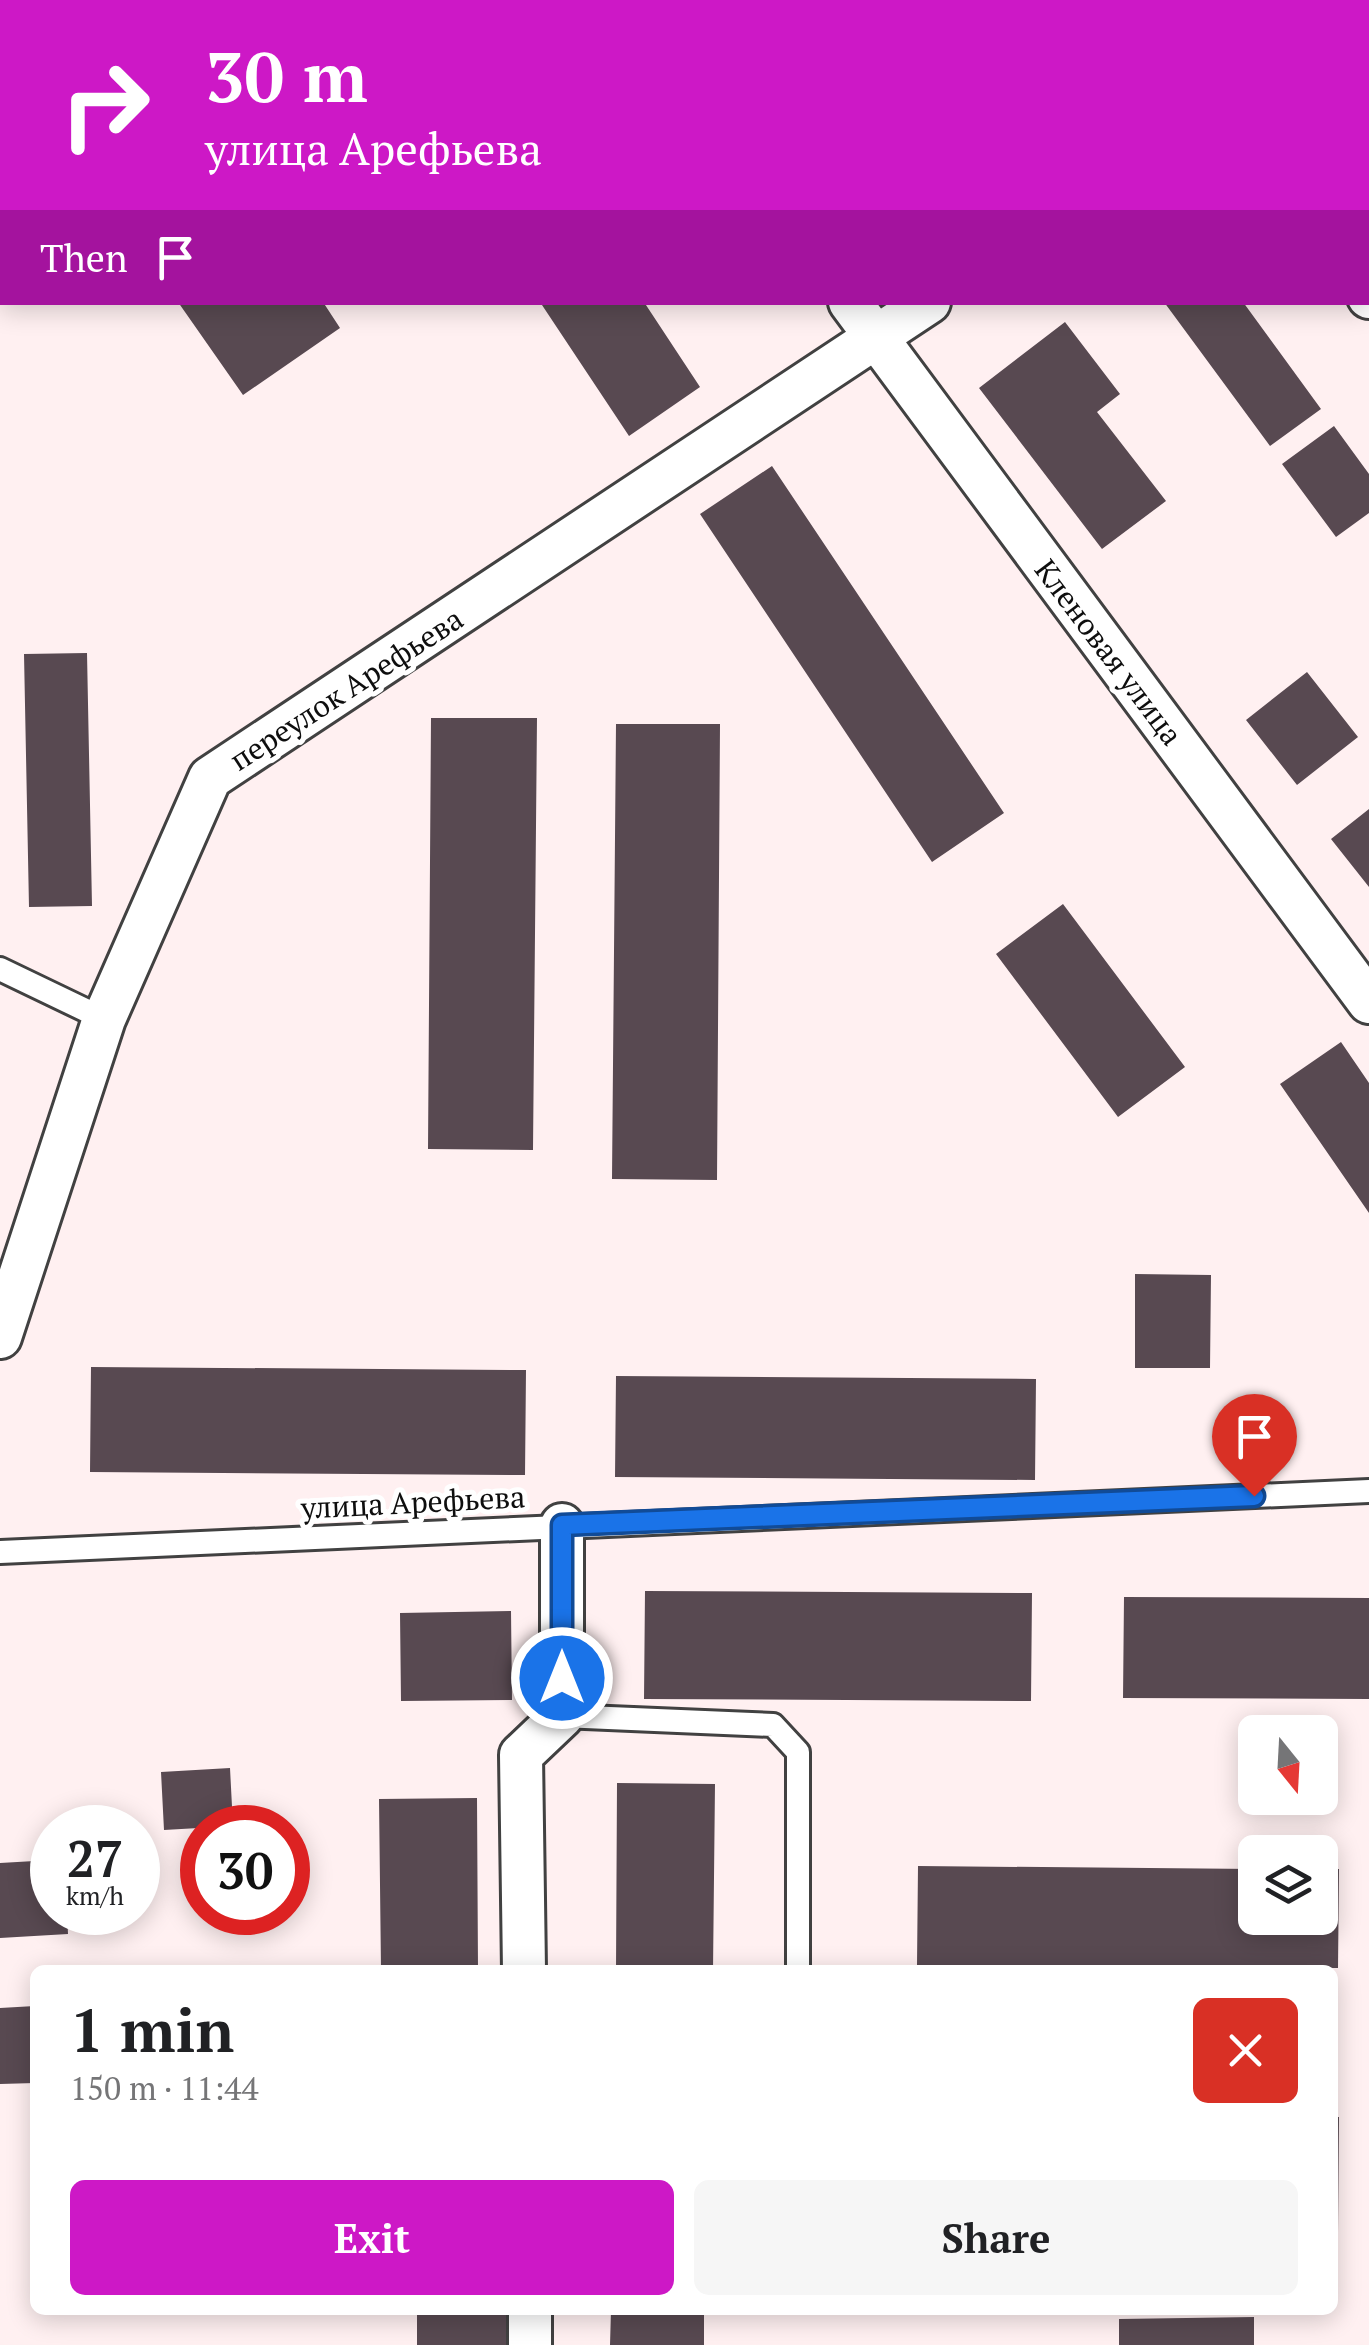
<!DOCTYPE html>
<html lang="en">
<head>
<meta charset="utf-8">
<style>
	:root { --surface:#fff; --page:#f6f6f6; --text:#202124; --muted:#757577; --accent:#cd18c6 }
	body { margin:0; font-family:"PT Serif",serif; background:var(--page); color:var(--text); height:100vh; display:flex; flex-direction:column; font-size:38px; white-space:nowrap }
	* { box-sizing:border-box; margin:0 }
	p { font-size:32px; color:var(--muted) }
	.icon { flex:none; width:55px; height:55px; fill:none; stroke:currentColor; stroke-width:2; stroke-linecap:round; stroke-linejoin:round }
	.map { position:relative; flex:1; overflow:hidden }
	.drawer { position:absolute; left:30px; top:1965px; width:1308px; height:350px; display:flex; flex-direction:column; background:var(--surface); border-radius:15px; box-shadow:0 5px 25px #0003 }
	.drawer>* { flex:none }
	.banner { position:absolute; left:0px; top:0px; width:1370px; height:305px; box-shadow:0 5px 25px #0003; background:#cd18c6; color:#fff; overflow:hidden }
	.needle { width:65px; rotate:162deg }
	.tools { position:absolute; left:1238px; top:1715px; display:grid; gap:20px }
	.tools a { display:grid; place-items:center; width:100px; height:100px; border-radius:15px; background:var(--surface); box-shadow:0 5px 25px #0003; font-size:50px }
	.speed { position:absolute; left:30px; top:1805px; display:flex; gap:20px; font-size:50px; font-weight:700; text-align:center }
	.speed>* { display:grid; place-content:center; width:130px; height:130px; border-radius:50%; background:var(--surface); box-shadow:0 5px 25px #0003; line-height:1 }
	.speed small { font-size:25px; font-weight:400 }
	.speed .limit { border:15px solid #d22; background:#fff; color:#111 }
	.pin { position:absolute; display:grid; place-items:center; width:85px; height:85px; color:#fff; margin:-102px -42px; border-radius:50% 50% 50% 0; rotate:-45deg; box-shadow:0 0 10px #0007 }
	.pin .icon { rotate:45deg }
	.me { position:absolute; width:110px; margin:-55px; rotate:0deg; stroke-linejoin:round; filter:drop-shadow(0 0 8px #0008) }
	.turn { display:flex; align-items:center; gap:35px; height:210px; padding:0 40px; font-size:45px }
	.turn .icon { width:130px; height:130px; stroke-width:2.5 }
	.turn b { display:block; font-size:70px; line-height:85px }
	.then { display:flex; align-items:center; height:95px; padding:0 40px; background:#0003; gap:20px; font-size:38px }
	.round { display:grid; place-items:center; flex:none; width:105px; height:105px; border-radius:15px; background:var(--page) }
	.head { display:flex; align-items:center; justify-content:space-between; height:170px; padding:0 40px }
	h1 { font-size:60px; font-weight:600; line-height:75px }
	.action { display:flex; gap:20px; margin-top:auto; padding:20px 40px }
	.action a { flex:1; height:115px; border-radius:15px; background:var(--accent); color:#fff; font-size:40px; font-weight:600; line-height:115px; text-align:center }
	.action a+a { background:var(--page); color:var(--text) }
	.map>svg:first-child { display:block }
	.building { fill:#584951 }
	.lines { fill:none; stroke-linecap:round; stroke-linejoin:round }
	.lane-casing { stroke:#414141; stroke-width:28 }
	.street-casing { stroke:#414141; stroke-width:48 }
	.lane { stroke:#fff; stroke-width:22 }
	.street { stroke:#fff; stroke-width:42 }
	.route-casing { stroke:#114b97; stroke-width:25 }
	.route { stroke:#1a73e8; stroke-width:18 }
	.labels { text-anchor:middle; dominant-baseline:central; stroke-width:10; stroke-linejoin:round; paint-order:stroke }
	.street-label { font-size:30px; fill:#0e0e0e; stroke:#fff }
</style>
</head>
<body>
<div class="map">
<svg width="1369" height="2345" viewBox="0 0 1369 2345">
	<rect width="100%" height="100%" fill="#fff0f1"/>
	<path class="building" d="M178,302H323L340,328L243,395Z
		M540,302H644L700,387L629,436Z
		M1164,302H1243L1321,409L1270,446Z
		M1065,322L1120,394L1097,412L1166,501L1102,549L979,388Z
		M1334,426L1369,474V513L1336,537L1282,464Z
		M772,466L1004,813L932,862L700,514Z
		M87,653L92,906L29,907L24,654Z
		M1307,672L1358,737L1297,785L1246,720Z
		M431,718H537L533,1150L428,1149Z
		M616,724H720L717,1180L612,1179Z
		M1369,809V887L1331,839Z
		M1063,904L1185,1067L1118,1117L996,954Z
		M1341,1042L1369,1083V1213L1280,1084Z
		M1135,1274L1211,1275L1210,1368H1135Z
		M91,1367L526,1370L525,1475L90,1472Z
		M616,1376L1036,1379L1035,1480L615,1477Z
		M645,1591L1032,1593L1031,1701L644,1699Z
		M1124,1597L1369,1598V1699L1123,1698Z
		M511,1611L512,1700L401,1701L400,1613Z
		M230,1768L233,1826L164,1830L161,1772Z
		M617,1783L715,1784L713,1970H616Z
		M477,1798L478,1970H381L379,1799Z
		M52,1860V1912H67L68,1934L0,1938V1863Z
		M918,1866L1255,1869V1918H1320V1869H1339L1338,1968L917,1965Z
		M35,2006V2083L0,2084V2008Z
		M1332,2117H1339L1338,2232H1332Z
		M417,2310H525V2345H417Z
		M611,2310H704V2345H610Z
		M1254,2317V2345H1119V2319Z"/>
	<g class="lines">
		<g class="lane-casing">
			<path id="lane" d="M0,217L2,219
				M0,969L104,1019
				M0,1552L1369,1491
				M562,1716L773,1725L798,1752V1970"/>
		</g>
		<g class="street-casing">
			<path id="street" d="M626,0L628,2
				M1145,0L1147,2
				M1355,2L1359,0
				M1368,295L1369,297
				M850,302L1369,1002
				M0,1337L104,1019L210,778L929,302
				M524,1970L521,1755L562,1716V1525
				M530,2310V2345"/>
		</g>
		<use href="#lane" class="lane"/>
		<use href="#street" class="street"/>
	</g>
	<g class="lines">
		<g class="route-casing">
			<path id="route" d="M562,1678V1525L1254,1496"/>
		</g>
		<use href="#route" class="route"/>
	</g>
	<g class="labels">
		<g class="street-label">
			<text transform="translate(1109 652) rotate(53)">Кленовая улица</text>
			<text transform="translate(346 689) rotate(-33)">переулок Арефьева</text>
			<text transform="translate(413 1502) rotate(-3)">улица Арефьева</text>
		</g>
	</g>
</svg>
<div class="tools">
<a><svg class="needle" viewBox="-14 -14 28 28"><path d="M0-13l5 13h-10z" fill="#e53935"/><path d="M0 13l5-13h-10z" fill="#757577"/></svg></a>
<a><svg class="icon" aria-label="layers" viewBox="0 0 24 24"><path d="M12 4l9 5-9 5-9-5zM3 14l9 5 9-5"/></svg></a>
</div>
<div class="speed"><div>27<small>km/h</small></div><div class="limit">30</div></div>
<div class="pin" style="left:1254px;top:1496px;background:#d93025"><svg class="icon" aria-label="arrive" viewBox="0 0 24 24"><path d="M6 21V4h12l-3 4 3 4H6"/></svg></div>
<svg class="me" style="left:562px;top:1678px" viewBox="-20 -20 40 40"><circle r="17" fill="#1a73e8" stroke="#fff" stroke-width="3"/><path d="M0-11L8 9 0 5-8 9z" fill="#fff"/></svg>
<div class="banner">
<div class="turn"><svg class="icon" aria-label="right" viewBox="0 0 24 24"><path d="M7 20v-9h11M14 6l5 5-5 5"/></svg><div><b>30 m</b>улица Арефьева</div></div>
<div class="then">Then<svg class="icon" aria-label="arrive" viewBox="0 0 24 24"><path d="M6 21V4h12l-3 4 3 4H6"/></svg></div>
</div>
<section class="drawer">
<div class="head"><div><h1>1 min</h1><p>150 m · 11:44</p></div><a class="round" style="background:#d93025;color:#fff"><svg class="icon" aria-label="close" viewBox="0 0 24 24"><path d="M6 6l12 12M18 6L6 18"/></svg></a></div>
<div class="action"><a>Exit</a><a>Share</a></div>
</section>
</div>
</body>
</html>
